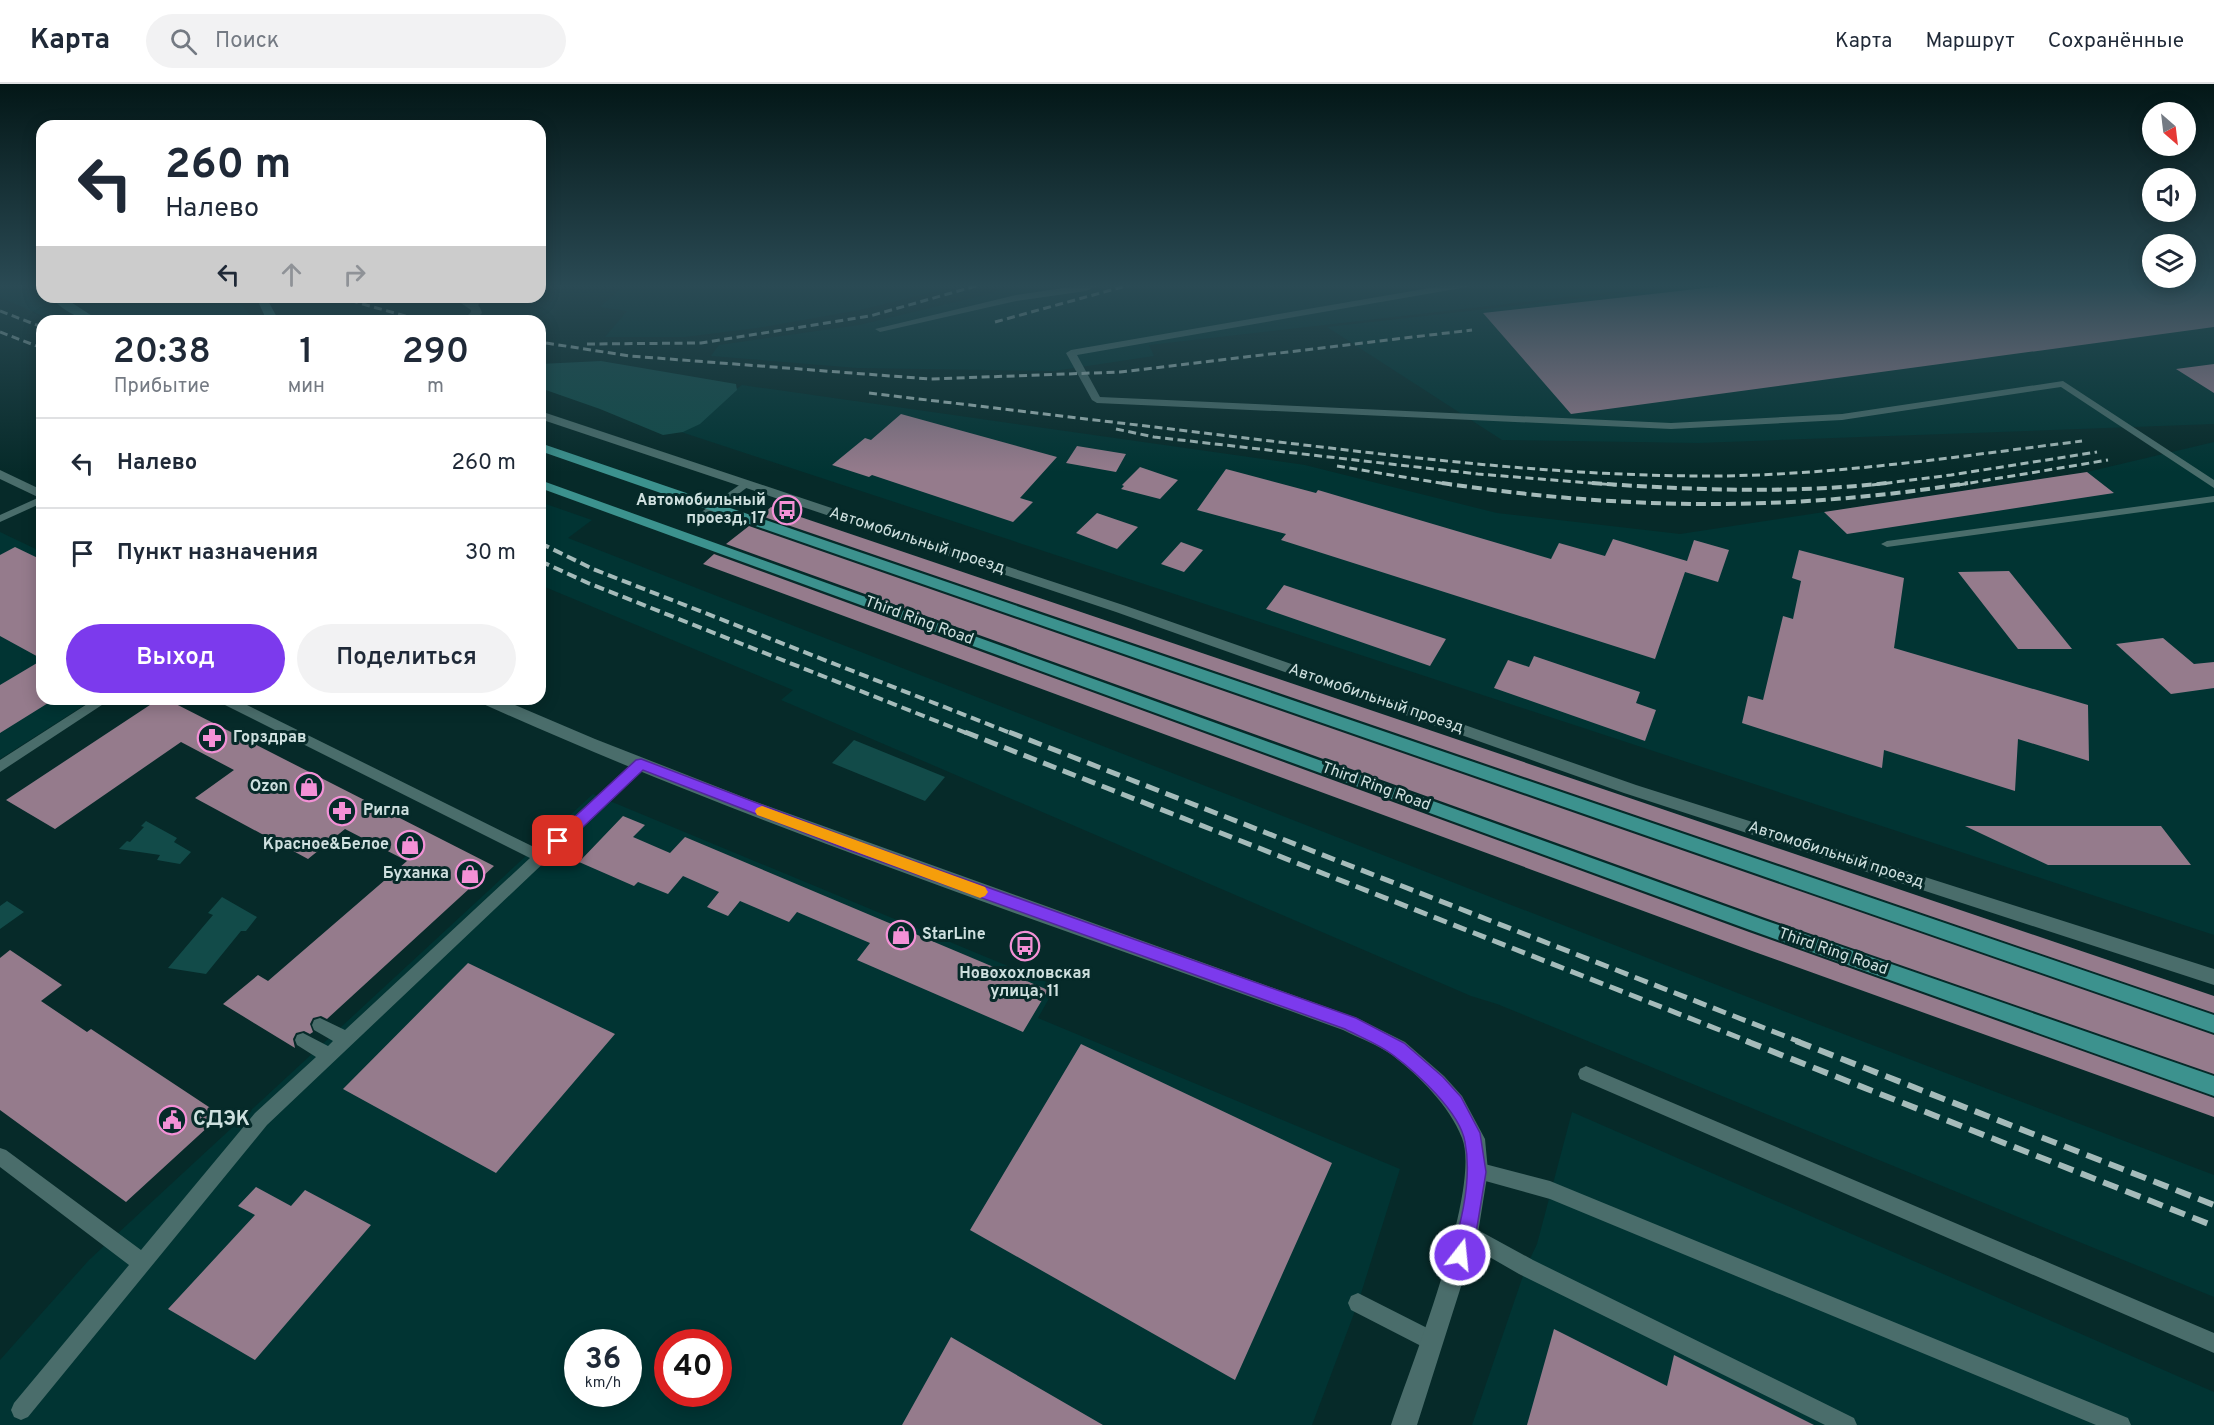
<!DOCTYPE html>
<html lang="ru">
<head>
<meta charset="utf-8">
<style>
	:root { --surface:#fff; --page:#f2f2f3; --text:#1f2937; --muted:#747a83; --line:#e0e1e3; --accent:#7c3aed }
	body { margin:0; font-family:Overpass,sans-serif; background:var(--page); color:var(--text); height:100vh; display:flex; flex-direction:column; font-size:22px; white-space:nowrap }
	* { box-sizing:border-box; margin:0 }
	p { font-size:20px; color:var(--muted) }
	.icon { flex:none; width:33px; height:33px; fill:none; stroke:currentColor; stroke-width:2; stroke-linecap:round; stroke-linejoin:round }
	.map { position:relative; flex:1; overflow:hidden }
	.side { position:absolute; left:36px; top:231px; width:510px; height:390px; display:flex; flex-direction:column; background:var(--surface); border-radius:18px; box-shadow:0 3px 15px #0003 }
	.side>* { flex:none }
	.top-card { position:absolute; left:36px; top:36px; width:510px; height:183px; border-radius:18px; box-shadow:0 3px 15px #0003; background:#fff; color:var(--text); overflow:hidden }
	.needle { width:39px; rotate:152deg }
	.controls { position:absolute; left:2142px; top:18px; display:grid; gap:12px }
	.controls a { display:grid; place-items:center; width:54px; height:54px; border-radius:50%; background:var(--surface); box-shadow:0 3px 15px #0003; font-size:30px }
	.speed { position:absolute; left:564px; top:1245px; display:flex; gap:12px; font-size:30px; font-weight:700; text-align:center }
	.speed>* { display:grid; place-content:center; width:78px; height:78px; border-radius:50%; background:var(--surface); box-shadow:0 3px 15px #0003; line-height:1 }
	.speed small { font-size:15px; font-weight:400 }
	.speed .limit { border:9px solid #d22; background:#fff; color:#111 }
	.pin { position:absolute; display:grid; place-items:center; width:51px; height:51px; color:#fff; margin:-26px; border-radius:12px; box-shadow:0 3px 9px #0006 }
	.me { position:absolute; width:66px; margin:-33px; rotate:16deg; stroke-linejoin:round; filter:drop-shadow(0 0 4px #0008) }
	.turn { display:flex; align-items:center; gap:21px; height:126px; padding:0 30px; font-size:27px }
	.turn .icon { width:78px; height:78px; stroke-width:2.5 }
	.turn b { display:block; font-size:42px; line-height:51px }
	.lanes { display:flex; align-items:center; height:57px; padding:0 30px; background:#0003; justify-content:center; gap:30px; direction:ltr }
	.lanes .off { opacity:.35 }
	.eta { display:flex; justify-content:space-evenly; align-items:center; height:102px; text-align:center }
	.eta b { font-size:36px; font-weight:600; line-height:42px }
	.cta { display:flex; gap:12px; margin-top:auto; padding:12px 30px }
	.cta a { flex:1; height:69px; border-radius:36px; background:var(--accent); color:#fff; font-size:24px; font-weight:600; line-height:69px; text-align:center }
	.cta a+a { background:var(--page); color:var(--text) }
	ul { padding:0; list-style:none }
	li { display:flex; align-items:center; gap:18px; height:90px; padding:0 30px; border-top:2px solid var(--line) }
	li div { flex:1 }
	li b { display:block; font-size:22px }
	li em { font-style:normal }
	header { display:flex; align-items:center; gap:36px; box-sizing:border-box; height:84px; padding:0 30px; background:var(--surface); border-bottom:2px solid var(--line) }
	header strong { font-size:28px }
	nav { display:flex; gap:33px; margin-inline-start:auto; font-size:21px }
	.search { width:420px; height:54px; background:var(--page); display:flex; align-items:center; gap:15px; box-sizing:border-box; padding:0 21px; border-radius:33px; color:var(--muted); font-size:22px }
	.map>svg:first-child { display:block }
	.built { fill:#013433; fill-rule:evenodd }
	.green { fill:#124b49 }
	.building { fill:#957b8c }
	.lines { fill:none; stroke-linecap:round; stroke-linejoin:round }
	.service { fill:#4a6d6b; fill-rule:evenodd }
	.tertiary { fill:#4a6d6b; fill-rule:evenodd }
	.primary { fill:#3c928e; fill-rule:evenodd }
	.rail-far3 { stroke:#a5bbba; stroke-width:3; stroke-dasharray:8 4.5; stroke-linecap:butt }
	.rail-far2 { stroke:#a5bbba; stroke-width:4; stroke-dasharray:10 5; stroke-linecap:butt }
	.rail-far1 { stroke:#a5bbba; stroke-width:5; stroke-dasharray:14 7; stroke-linecap:butt }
	.rail { stroke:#a5bbba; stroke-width:6; stroke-dasharray:16 8; stroke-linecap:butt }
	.route { fill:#7c3aed; stroke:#51269a; stroke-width:1.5 }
	.slow { fill:#f59e0b }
	.labels { text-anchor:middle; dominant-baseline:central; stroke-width:6; stroke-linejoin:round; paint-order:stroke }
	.poi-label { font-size:16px; font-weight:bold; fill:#cee0df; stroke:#062a29; text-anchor:end }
	.street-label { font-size:16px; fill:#cee0df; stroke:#062a29 }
	.near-poi-label { font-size:20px; font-weight:bold; fill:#cee0df; stroke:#062a29; text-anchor:start }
</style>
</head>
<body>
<header>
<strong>Карта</strong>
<div class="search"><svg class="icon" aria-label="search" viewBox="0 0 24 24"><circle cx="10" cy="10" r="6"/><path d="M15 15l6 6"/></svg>Поиск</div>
<nav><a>Карта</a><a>Маршрут</a><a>Сохранённые</a></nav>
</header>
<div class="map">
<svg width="2214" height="1341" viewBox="0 0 2214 1341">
	<rect width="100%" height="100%" fill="#062a29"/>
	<path class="built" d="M0,200H42V213H235L251,232L267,237H54L0,213Z
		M626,200H966L860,226L757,244L685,253H605L627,227L600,223Z
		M1014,200H1682L1149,261L1154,272L1054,287L857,284L711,272L719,261L859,241L989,210Z
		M1706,200H2214V340L1698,359L1502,356L1327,243Z
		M742,301L1305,381L1497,429L1680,450L2087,388L2214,358V851L678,347Z
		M540,418L592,436L568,454L1820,941L2214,1091V1213L1497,920L1471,912L781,616L793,606L540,501Z
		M0,448L42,468V615H94L0,675Z
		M593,710L1056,902L1038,934L1400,1085L1358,1219L1312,1341H0V1276L89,1176ZM578,1258H628V1310H578ZM668,1258H718V1310H668Z
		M1572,1028L2214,1308V1341H1472L1526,1183L1537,1160Z"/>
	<path class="green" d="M601,277L736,300L737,306L700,340L683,348L663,351L600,325L540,304V280Z
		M854,656L945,693L925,717L832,679Z
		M146,737L177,754L174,758L191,768L180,780L157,776L160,771L119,765L127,757L130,758L144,743L141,742Z
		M222,813L257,833L246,847H241L206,890L168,884L213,831L208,829Z
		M7,817L24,828L0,845V822Z"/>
	<path class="building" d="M1741,200H2214V243L1571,330L1483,229Z
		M2214,280V309L2176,285Z
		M901,330L1057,373L1020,414L1033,418L1013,438L872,391L869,393L832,381L865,354L871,356Z
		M1077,362L1126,370L1116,388L1066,379Z
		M1140,383L1178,396L1160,415L1121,405L1124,402L1122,401Z
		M1226,385L1316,409L1318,406L1551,475L1559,459L1605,472L1613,455L1687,477L1694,456L1729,466L1718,498L1685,488L1655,575L1281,456L1286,450L1197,426Z
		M2087,388L2114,409L1847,450L1824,428Z
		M771,423L2214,912V929L761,432Z
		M1097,429L1138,443L1117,465L1076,449Z
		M749,442L2214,951V990L1765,834L726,460Z
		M1181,458L1203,466L1184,488L1161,480Z
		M15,463L42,476V575L0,552V471Z
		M1799,466L1904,494L1894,564L2088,621L2089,677L2018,655L2015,707L1884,666L1882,684L1742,639L1748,612L1763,616L1783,532L1793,535L1801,497L1792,494Z
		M714,470L1749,848L2214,1014V1033L1752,867L703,480Z
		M2009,487L2072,565H2018L1958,488Z
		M1284,501L1446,555L1430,582L1266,525Z
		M2163,554L2194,580L2214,578V604L2171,610L2116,560Z
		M1534,572L1640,608L1636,619L1656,626L1645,657L1494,604L1508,576L1529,583Z
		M42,576V615L53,616L0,649V601Z
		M159,615H166L494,782L327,935L321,932L313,934L310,940L313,948L310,950L304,947L296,949L293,955L295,964L223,920L258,891L268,897L407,777L345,745L308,775L195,714L234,686L181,658L55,745L6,716Z
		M623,732L645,741L633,753L670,769L685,753L1048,906L1023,948L857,876L870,859L797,828L789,838L740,817L728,832L707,823L719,808L683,792L668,810L638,798L634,802L579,778Z
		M1965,742H2161L2191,781H2048Z
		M10,866L62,901L41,917L87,948L91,945L221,1031L126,1118L0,1026V874Z
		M468,879L615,950L496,1089L343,1005Z
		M1081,960L1332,1079L1235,1296L970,1146Z
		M256,1103L291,1122L305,1106L371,1141L255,1276L168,1225L255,1131L238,1122Z
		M1554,1245L1667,1302L1674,1271L1814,1341H1527Z
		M951,1253L1103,1341H902Z"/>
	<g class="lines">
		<path class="service" d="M1090,200H1102L1086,207L1016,217L880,248L875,245L1016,211Z
			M1453,200H1471L1467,203L1077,271L1100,313L1671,339L1842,330L2063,297L2214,396V404L2061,303L1842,336L1671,345L1097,319L1092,316L1066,269L1071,266Z
			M477,213H486L477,222H471L470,220Z
			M745,397L749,398V402L701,438H693V434Z
			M42,412V419L0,438V431Z
			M2214,412V418L1887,463L1881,460L1887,457Z
			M95,615H111L0,688V676Z
			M218,615H235L540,766L636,676H646L648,680L267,1041L28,1333L21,1336L14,1333L11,1326L14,1319L129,1181L0,1083V1064L6,1066L141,1166L255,1029L316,973L297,961L295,956L297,951L303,949L328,962L333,957L314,946L312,941L314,936L320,934L345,946L530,774L219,618Z
			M1586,982L2214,1249V1269L1580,995L1578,990L1580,985Z
			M1477,1078L1550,1097L2128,1334L2131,1341H2096L1550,1115L1471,1093L1468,1087L1471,1081Z
			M1467,1140L1533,1176L1854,1334L1857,1341H1825L1519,1190L1460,1156L1458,1149L1460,1142Z
			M1358,1209L1439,1250L1442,1257L1439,1264L1432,1267L1425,1264L1351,1226L1348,1219L1351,1212Z"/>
		<path class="tertiary" d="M452,213C466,213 478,214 482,229L474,237H462L471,228V226Z
			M540,327L1126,522L1636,701L2214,885V901L1624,709L1116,528L540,335Z
			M0,386L42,406V415L0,395Z
			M479,615H501L595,655L751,716L1357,934L1405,958L1444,992L1462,1012L1485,1055L1488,1087L1478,1149L1417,1341H1391C1410,1284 1482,1105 1462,1054C1449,1021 1420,993 1392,971C1378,961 1359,954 1343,946C1055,842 761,745 481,619Z"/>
		<path class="primary" d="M51,213H63L100,237C81,237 63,227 51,213Z
			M256,213H266L279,237H267Z
			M540,359L2214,931V949L540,367Z
			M540,396L1764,836L2214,992V1012L1750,846L540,404Z"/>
		<path class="rail-far3" d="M338,213L423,237
			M0,227L42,243
			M995,238L1133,200
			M0,248L42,264
			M546,259L630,272L930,295L1120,288L1472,246
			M587,260L701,259L870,232L983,200
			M869,309C1003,325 1137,341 1271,357C1420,375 1571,393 1722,392C1844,390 1962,372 2082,357
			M1116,345L1154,353L1478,390L1616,401
			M1337,382L1452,401
			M1872,401L1951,391L2097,368
			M1958,401L2108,376"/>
		<path class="rail-far2" d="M1442,399C1622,426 1788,428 1968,399
			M1592,399C1690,406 1790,410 1887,399
			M540,459L593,485L1013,650
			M540,477L588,499L969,650"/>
		<path class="rail-far1" d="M965,648L1750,958
			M1009,648L1800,958"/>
		<path class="rail" d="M1746,957L2214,1142
			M1796,957L2214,1121"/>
	</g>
	<linearGradient id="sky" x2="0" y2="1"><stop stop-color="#031717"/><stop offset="0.52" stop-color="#2a4a54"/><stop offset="1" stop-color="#2a4a54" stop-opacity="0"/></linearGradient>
	<rect width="2214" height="388" fill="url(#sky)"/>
	<path class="route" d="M641,675L857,757L1356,934L1404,959L1443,993L1461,1013L1480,1049L1486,1088L1476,1149L1467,1177L1460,1180L1453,1177L1451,1171C1462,1137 1472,1093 1465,1058C1460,1028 1417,989 1393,971C1379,960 1360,953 1345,945L846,765L643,686L564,761H553L551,757L553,753L636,676Z"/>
	<path class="slow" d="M762,722L985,803L988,808L985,812L980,814L757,731L755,727L757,724Z"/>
	<defs>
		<g id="bus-ring" transform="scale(1.5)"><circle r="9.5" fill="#062a29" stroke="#f391d6" stroke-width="1.5"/><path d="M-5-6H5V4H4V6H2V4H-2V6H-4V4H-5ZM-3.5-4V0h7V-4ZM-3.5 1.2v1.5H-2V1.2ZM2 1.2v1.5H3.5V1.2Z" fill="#f391d6"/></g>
		<g id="pharmacy-ring" transform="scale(1.5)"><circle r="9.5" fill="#062a29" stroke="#f391d6" stroke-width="1.5"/><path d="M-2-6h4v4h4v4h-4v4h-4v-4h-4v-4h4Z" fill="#f391d6"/></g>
		<g id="shop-ring" transform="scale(1.5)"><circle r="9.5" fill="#062a29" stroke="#f391d6" stroke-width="1.5"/><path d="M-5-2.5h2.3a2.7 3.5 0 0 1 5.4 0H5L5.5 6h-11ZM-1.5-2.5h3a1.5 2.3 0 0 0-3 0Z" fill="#f391d6"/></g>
		<g id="civic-ring" transform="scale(1.5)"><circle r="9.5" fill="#062a29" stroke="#f391d6" stroke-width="1.5"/><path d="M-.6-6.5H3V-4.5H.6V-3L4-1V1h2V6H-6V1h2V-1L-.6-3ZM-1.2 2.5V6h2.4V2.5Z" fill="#f391d6"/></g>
	</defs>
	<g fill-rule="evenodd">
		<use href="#bus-ring" x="787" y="426"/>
		<use href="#pharmacy-ring" x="212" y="654"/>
		<use href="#shop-ring" x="309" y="703"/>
		<use href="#pharmacy-ring" x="342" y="727"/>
		<use href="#shop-ring" x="410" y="761"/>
		<use href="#shop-ring" x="470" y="790"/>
		<use href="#shop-ring" x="901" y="851"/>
		<use href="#bus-ring" x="1025" y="862"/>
		<use href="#civic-ring" x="172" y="1036"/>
	</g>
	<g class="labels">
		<g class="poi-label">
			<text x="766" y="417">Автомобильный<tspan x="766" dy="18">проезд, 17</tspan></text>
			<text x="233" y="654" text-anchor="start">Горздрав</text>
			<text x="288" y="703">Ozon</text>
			<text x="363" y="727" text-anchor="start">Ригла</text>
			<text x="389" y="761">Красное&amp;Белое</text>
			<text x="449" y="790">Буханка</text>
			<text x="922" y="851" text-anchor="start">StarLine</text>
			<text x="1025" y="890" text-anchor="middle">Новохохловская<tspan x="1025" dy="18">улица, 11</tspan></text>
		</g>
		<g class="street-label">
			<text transform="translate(917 457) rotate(18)">Автомобильный проезд</text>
			<text transform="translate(919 537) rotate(20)">Third Ring Road</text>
			<text transform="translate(1376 615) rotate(19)">Автомобильный проезд</text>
			<text transform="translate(1376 703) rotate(20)">Third Ring Road</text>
			<text transform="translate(1836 771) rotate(18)">Автомобильный проезд</text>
			<text transform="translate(1833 868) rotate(19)">Third Ring Road</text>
		</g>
		<g class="near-poi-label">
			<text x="193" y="1036">СДЭК</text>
		</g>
	</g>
</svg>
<div class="controls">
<a><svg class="needle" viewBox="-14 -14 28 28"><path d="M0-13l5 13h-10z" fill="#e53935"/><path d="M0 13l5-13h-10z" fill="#747a83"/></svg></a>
<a><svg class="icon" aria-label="sound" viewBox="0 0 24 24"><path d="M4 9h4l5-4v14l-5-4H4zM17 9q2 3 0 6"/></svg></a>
<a><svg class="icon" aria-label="layers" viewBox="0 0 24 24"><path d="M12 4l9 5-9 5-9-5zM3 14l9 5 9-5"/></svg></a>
</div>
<div class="speed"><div>36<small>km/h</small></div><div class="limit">40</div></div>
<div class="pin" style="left:558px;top:757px;background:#d93025"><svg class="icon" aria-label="arrive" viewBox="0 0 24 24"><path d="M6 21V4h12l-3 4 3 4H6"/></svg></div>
<svg class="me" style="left:1460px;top:1171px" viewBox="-20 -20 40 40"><circle r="17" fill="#7c3aed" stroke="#fff" stroke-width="3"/><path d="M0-11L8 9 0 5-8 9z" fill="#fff"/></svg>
<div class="top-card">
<div class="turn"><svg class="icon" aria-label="left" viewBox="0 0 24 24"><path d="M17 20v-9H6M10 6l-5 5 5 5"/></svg><div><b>260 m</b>Налево</div></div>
<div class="lanes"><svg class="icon" aria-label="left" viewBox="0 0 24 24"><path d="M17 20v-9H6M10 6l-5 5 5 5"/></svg><svg class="icon off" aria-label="ahead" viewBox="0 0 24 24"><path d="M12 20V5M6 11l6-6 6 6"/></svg><svg class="icon off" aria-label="right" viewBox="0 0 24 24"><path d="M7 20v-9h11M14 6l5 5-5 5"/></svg></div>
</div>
<section class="side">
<div class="eta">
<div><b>20:38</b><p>Прибытие</p></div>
<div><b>1</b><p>мин</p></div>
<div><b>290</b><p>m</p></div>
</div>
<ul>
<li><svg class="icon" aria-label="left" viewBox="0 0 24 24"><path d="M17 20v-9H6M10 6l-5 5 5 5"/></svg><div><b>Налево</b></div><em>260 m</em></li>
<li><svg class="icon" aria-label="arrive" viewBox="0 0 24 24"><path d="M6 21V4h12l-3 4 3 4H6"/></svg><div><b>Пункт назначения</b></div><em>30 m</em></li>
</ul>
<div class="cta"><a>Выход</a><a>Поделиться</a></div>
</section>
</div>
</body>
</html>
